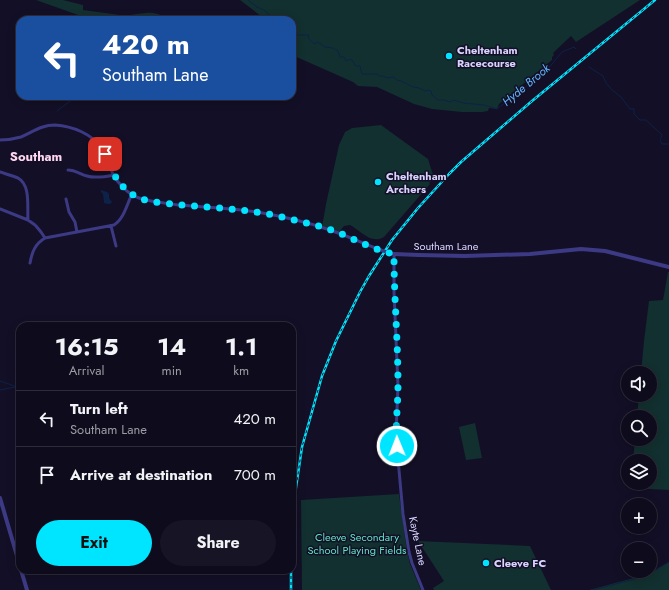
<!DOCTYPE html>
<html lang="en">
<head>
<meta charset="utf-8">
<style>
	:root { --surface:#0e0b1c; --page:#171425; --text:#f1f3f6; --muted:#9b9ba3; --line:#2e2b3b; --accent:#00e5ff }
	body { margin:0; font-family:Jost,sans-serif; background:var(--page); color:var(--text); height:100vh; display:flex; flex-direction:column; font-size:15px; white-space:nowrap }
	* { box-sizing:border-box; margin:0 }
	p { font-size:13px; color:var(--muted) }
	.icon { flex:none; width:22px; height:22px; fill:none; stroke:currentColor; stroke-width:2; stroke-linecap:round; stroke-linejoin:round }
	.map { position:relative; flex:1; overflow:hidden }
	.drawer { position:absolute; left:16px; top:322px; width:280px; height:252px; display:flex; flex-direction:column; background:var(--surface); border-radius:12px; box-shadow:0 2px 10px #0003,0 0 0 1px var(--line) }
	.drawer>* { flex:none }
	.banner { position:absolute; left:16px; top:16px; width:280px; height:84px; border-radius:12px; box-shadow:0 2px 10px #0003,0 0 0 1px var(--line); background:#1a4fa0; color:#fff; overflow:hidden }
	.buttons { position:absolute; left:621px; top:366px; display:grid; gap:8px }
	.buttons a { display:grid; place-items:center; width:36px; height:36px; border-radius:50%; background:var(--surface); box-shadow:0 2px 10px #0003,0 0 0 1px var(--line); font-size:20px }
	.pin { position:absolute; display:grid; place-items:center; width:34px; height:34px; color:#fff; margin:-17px; border-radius:8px; box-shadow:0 2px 6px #0006 }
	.me { position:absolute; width:44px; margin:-22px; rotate:359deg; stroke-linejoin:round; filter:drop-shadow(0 0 3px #0008) }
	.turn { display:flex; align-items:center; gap:14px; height:84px; padding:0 20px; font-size:18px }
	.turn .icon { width:52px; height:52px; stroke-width:2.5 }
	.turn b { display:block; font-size:28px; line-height:34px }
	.eta { display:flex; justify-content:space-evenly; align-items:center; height:68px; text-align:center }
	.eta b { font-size:24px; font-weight:700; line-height:28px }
	.primary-button { display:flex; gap:8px; margin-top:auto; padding:8px 20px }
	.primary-button a { flex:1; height:46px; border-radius:24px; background:var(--accent); color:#111; font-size:16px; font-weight:700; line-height:46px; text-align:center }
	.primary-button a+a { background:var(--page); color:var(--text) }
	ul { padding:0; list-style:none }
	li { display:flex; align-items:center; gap:12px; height:56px; padding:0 20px; border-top:1px solid var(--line) }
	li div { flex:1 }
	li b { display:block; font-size:15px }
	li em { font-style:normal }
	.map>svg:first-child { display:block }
	.green { fill:#12302f }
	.water { fill:#0c2248 }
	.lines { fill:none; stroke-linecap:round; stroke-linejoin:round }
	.stream { stroke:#0c2248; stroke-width:1 }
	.minor { stroke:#3d3a85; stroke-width:3 }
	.tertiary { stroke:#3d3a85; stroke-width:4 }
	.rail-casing { stroke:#00e5ff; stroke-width:2.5 }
	.rail { stroke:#130f26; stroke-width:1; stroke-dasharray:3; stroke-linecap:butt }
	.minor-bridge { stroke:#3d3a85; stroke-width:3 }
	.route { stroke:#00e5ff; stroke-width:7; stroke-dasharray:0 12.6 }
	.poi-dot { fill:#00e5ff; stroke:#130f26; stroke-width:1.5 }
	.labels { text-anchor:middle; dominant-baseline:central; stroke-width:3; stroke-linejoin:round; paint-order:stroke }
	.poi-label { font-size:11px; font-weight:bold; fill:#d9d4ff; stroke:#130f26; text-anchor:start }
	.street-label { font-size:11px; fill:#d9d4ff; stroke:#130f26 }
	.park-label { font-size:11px; fill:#5fe0c0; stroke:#130f26 }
	.water-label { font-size:12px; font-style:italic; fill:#62b6ff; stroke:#130f26 }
	.quarter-label { font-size:13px; font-weight:bold; fill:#ffd6f0; stroke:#130f26 }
</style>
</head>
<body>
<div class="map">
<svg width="669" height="590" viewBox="0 0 669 590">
	<rect width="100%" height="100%" fill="#130f26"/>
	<path class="green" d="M36,0H63L83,5V10L120,15C127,17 144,12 153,13C160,14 168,18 175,20H128L121,19L119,20H104L78,15Z
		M240,0H640L576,42L571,36L553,53L554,55L552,57V60L499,104L497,109L489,108L488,111L482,112H462L432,109L414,104L377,87L358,86L353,82L292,55V20H266Z
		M381,125L428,159L434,178L429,183L430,184L384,237C371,245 360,230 350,225L344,226L338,233L322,227L326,204L339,145L345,132L352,128Z
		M668,272H669V490L631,488V483H650V461H633L635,439H650V417H637L639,395H650V373H641L644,341L649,301L663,300Z
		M475,423L482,458L466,460L459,427Z
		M399,494L407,551L410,564L421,590H302L301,500Z
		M418,541L530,546L551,590H434L433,588L444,581Z
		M669,562V590H589L645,575Z"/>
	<path class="water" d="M101,190L107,192L109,194V198L112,202C111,205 107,204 104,203L103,194L101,192Z"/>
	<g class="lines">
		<path class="stream" d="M248,0L257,7L264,10L275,20
			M117,20L120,17H125L163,16L165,20
			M292,29H296L295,35H309L308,38L314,44L317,42L321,44L325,47L333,48L338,51L340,57H344L346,61L351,59L356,66H360L362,74H377L379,76H383L387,78L394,77L397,80L401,81L413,87L419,88L425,91L428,90L431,91L432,95L438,100H444L450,102L454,100L463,103L484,105L497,109L547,70L562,52L574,47L576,49
			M589,67L603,76L606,83L612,90L621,97L630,109H634V114L640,120H646L662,135C661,138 659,141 662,144H669
			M57,111L74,98L93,97V96
			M0,381L20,388
			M0,390L15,387
			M593,590L646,576L669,562"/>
		<path class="minor" d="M0,140C7,140 14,139 21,137C33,132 41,125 55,125C72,126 93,134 102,149C107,156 109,166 113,174C118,184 128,194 139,198C152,202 165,203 178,205C204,207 231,208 257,212C281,216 307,222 330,230C348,236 364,244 381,250
			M68,170C75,170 80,174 87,176C93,178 107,177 113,175
			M0,172C6,174 13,176 18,178C31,185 27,208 28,220
			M66,199L69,212L75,222L77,232
			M0,209L28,220L35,225
			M36,226L41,232L45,238L114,225C124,219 127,204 132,194
			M111,226L116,246
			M389,253L394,254V292L398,386L396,434L399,470L403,514L409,552L412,563L423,590
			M30,263C32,252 35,244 45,238"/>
		<path class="tertiary" d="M394,254L419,255L465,256L530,254L581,249L605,251L669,267
			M0,498L20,566
			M21,570L27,590"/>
		<g class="rail-casing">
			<path id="rail" d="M292,522L294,501L302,447L322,376L336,341L360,292L369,276L392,240L418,208L449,174L461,162L532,101L655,0
				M291,570V590"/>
		</g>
		<use href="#rail" class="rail"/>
		<path class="minor-bridge" d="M381,250L389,253"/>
	</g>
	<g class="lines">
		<path class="route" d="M105,154C113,173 118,187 137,197C150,203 167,203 182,205C214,208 246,209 278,216C298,221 318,225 337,232C356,240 374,250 394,254C394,298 398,341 398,385C398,406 395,426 397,446"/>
	</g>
	<g class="poi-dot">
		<circle cx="449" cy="56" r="4"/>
		<circle cx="378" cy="182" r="4"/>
		<circle cx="486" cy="563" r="4"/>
	</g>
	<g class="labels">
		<g class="poi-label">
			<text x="457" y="50">Cheltenham<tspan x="457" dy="13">Racecourse</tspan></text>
			<text x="386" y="176">Cheltenham<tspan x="386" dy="13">Archers</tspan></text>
			<text x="494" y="563">Cleeve FC</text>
		</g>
		<g class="street-label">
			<text x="446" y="246">Southam Lane</text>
			<text transform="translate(418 541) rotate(78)">Kayte Lane</text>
		</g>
		<g class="park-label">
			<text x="357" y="537">Cleeve Secondary<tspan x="357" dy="13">School Playing Fields</tspan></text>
		</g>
		<g class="water-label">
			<text transform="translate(526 85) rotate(-40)">Hyde Brook</text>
		</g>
		<g class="quarter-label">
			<text x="36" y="156">Southam</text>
		</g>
	</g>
</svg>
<div class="buttons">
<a><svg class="icon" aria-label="sound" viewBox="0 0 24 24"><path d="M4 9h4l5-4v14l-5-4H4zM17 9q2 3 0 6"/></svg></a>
<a><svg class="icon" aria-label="search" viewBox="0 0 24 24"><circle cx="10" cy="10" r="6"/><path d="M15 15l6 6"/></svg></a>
<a><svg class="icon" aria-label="layers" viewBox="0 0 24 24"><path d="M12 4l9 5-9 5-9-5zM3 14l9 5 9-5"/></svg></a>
<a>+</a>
<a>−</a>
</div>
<div class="pin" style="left:105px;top:154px;background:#d93025"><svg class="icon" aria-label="arrive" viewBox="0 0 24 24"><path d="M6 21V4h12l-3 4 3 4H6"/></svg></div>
<svg class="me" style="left:397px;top:446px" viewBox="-20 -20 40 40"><circle r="17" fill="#00e5ff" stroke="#fff" stroke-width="3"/><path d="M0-11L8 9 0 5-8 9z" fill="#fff"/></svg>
<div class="banner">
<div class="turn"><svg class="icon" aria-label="left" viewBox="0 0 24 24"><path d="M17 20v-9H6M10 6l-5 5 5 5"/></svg><div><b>420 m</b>Southam Lane</div></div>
</div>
<section class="drawer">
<div class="eta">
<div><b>16:15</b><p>Arrival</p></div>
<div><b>14</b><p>min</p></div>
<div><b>1.1</b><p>km</p></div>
</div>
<ul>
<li><svg class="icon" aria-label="left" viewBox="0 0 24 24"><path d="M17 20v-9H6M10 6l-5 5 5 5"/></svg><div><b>Turn left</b><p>Southam Lane</p></div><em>420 m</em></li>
<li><svg class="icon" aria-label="arrive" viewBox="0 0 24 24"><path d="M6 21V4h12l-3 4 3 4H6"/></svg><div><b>Arrive at destination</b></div><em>700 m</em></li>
</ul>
<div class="primary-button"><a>Exit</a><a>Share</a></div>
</section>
</div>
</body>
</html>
